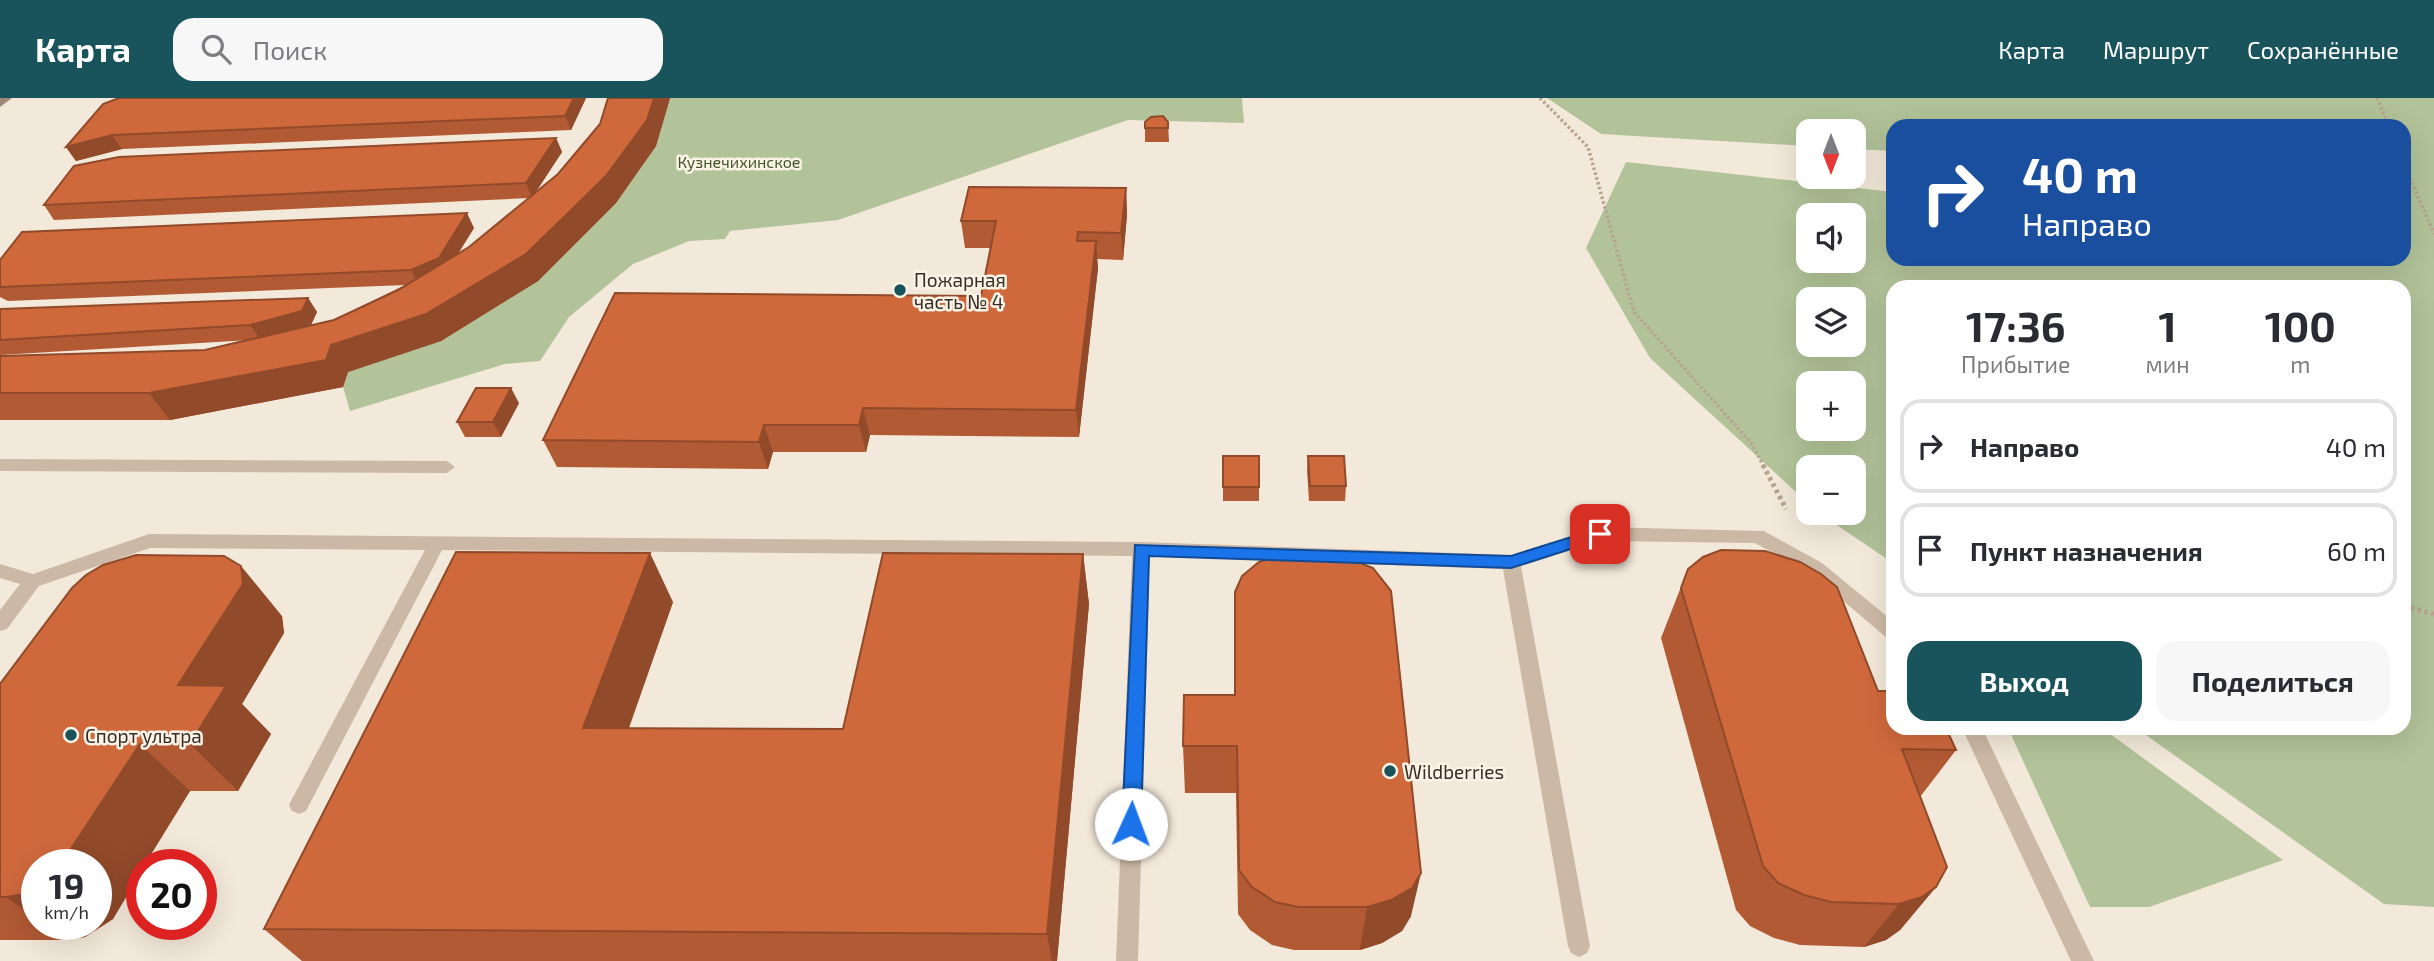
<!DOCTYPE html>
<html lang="ru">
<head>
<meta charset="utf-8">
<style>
	:root { --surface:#fff; --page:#f7f7f7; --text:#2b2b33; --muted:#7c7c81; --line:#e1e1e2; --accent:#19535c }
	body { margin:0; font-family:"Exo 2",sans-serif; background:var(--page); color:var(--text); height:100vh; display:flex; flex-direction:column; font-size:26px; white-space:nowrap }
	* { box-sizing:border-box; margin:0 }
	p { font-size:23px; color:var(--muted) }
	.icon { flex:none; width:38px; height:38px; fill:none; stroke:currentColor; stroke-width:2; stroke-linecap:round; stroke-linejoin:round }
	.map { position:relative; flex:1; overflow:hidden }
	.sheet { position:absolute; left:1886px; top:182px; width:525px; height:455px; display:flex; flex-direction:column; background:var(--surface); border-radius:21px; box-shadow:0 7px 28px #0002 }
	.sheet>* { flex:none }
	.top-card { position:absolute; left:1886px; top:21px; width:525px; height:147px; border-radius:21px; box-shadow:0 7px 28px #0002; background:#1a4fa0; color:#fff; overflow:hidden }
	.needle { width:46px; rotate:180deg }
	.fabs { position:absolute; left:1796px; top:21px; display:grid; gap:14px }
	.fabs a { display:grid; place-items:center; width:70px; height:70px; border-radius:14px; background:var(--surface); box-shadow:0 7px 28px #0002; font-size:35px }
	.speed { position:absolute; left:21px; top:751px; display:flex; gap:14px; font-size:35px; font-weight:700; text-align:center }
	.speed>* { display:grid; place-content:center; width:91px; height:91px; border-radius:50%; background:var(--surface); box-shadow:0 7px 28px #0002; line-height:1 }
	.speed small { font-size:18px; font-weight:400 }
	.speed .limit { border:10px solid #d22; background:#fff; color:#111 }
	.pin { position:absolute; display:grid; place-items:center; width:60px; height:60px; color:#fff; margin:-30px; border-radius:14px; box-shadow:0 4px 10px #0006 }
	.me { position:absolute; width:77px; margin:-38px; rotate:2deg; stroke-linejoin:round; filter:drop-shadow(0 0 5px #0008) }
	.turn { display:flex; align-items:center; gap:24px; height:147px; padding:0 21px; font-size:32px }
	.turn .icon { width:91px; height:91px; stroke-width:2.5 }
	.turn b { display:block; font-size:49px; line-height:60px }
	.eta { display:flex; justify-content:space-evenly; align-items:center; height:119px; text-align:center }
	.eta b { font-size:42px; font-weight:700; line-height:49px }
	.cta { display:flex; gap:14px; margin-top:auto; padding:14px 21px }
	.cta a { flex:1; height:80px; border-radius:21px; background:var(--accent); color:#fff; font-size:28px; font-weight:700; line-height:80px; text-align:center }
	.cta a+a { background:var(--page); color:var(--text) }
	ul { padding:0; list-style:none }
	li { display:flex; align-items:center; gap:21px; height:94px; margin:0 14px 10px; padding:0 7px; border:4px solid var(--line); border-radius:21px }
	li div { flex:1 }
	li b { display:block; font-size:26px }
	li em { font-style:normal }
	header { display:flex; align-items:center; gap:42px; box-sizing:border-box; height:98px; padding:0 35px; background:var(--accent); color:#fff }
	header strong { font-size:33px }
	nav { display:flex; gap:38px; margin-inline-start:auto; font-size:24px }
	.search { width:490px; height:63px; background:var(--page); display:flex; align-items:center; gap:18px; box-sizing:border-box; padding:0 24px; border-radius:21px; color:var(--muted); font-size:26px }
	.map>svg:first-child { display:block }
	.green { fill:#b2c399; fill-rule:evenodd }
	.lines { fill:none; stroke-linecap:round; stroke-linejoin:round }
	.path-far1 { stroke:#b8a38f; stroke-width:3.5; stroke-dasharray:2.5 2.5; stroke-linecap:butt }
	.path { stroke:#b8a38f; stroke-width:5; stroke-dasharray:3.5 3.5; stroke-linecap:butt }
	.lane { fill:#ccb9a5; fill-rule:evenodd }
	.secondary { fill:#a08876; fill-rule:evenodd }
	.wall { fill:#b25a34; fill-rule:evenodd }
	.shaded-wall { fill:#914a2a }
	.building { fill:#cf693c; stroke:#914a2a; stroke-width:2 }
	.route { fill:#1a73e8; stroke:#114b97; stroke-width:2 }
	.poi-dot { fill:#19535c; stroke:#fbf3e6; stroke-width:2.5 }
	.labels { text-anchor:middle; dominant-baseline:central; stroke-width:5; stroke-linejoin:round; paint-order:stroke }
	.far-park-label { font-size:16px; fill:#435729; stroke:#fbf3e6 }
	.poi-label { font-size:19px; fill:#372d27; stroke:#fbf3e6; text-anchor:start }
</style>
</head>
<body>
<header>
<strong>Карта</strong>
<div class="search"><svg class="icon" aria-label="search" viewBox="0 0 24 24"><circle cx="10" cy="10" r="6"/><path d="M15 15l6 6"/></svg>Поиск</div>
<nav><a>Карта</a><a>Маршрут</a><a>Сохранённые</a></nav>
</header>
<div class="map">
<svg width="2434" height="863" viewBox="0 0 2434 863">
	<rect width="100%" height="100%" fill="#f3e9da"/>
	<path class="green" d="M658,0H1242L1244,25L1128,22L838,122L730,133L725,141L689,143L633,166L569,219L540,263L505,266L350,313L343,289L348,274L470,225L511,199L555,148L616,105L656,48L660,35L651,26Z
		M1547,0H2434V809L2384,806L2136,630H2404V189H1894L1893,465L1819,415H1853V369H1808V405L1650,260L1586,150L1626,64L1893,94L1894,161H2404V28H1894L1893,53L1853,51V33H1808V48L1601,36ZM1808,117H1853V163H1808ZM1808,201H1853V247H1808ZM1853,285V331H1808V285Z
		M2008,630H2102L2283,762L2149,809H2090Z"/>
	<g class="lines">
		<path class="path-far1" d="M1540,0L1588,49L1634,214L1752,346L1764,369
			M2377,0L2389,28
			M2404,66L2434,136"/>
		<path class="path" d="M1763,367L1786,411
			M2404,508L2434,516"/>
		<path class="lane" d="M0,361L447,363L455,369L447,375L0,373Z
			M1600,429L1764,433L1822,465L1894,524V542L1887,540L1810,475L1755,445L1600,443L1521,468L1590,848L1587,855L1579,859L1571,855L1568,848L1503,471L1150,458L1138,863H1116L1132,458L442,452L306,713L299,716L292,713L289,707L292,701L425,452L150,450L39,488L7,531L0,533V512L20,486L0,480V466L33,476L149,436L1141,444L1511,457Z
			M1962,630H1982L2094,863H2071Z"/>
		<path class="secondary" d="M0,0H12L0,9Z"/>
	</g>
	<path class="wall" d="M119,0H586L571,32L122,51L76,63L66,49Z
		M608,0H670L656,48L616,105L538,183L441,243L348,274L343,289L170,322H0V258L205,252L250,242L0,257V211L308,200L317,214L311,227L334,222L405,187L8,203L0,199V162L474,130L458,156L469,149L529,100L54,122L44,107L556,40L562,54L535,95L558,76L600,26Z
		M1145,24H1168L1169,44H1145Z
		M1126,90L1127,117L1123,162L1097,161L1098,170L1079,339L870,337L866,354H773L768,371L557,369L543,342L981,198L991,150H965L961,123Z
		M519,305L501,339H465L457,324Z
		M1223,358L1259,389V403H1223Z
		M1308,358L1346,388L1345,403H1309L1307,372Z
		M1083,456L1089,506L1057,863H302L264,831L673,504L629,630L843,631Z
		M1688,471L1878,593L1956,652L1920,699L1936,789L1900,832L1886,842L1864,849L1800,847L1774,840L1750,828L1736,812L1661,540Z
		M1235,494L1411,818L1402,833L1382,845L1360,852H1294L1272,847L1250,832L1238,816L1236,695H1185L1183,648L1234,597Z
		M282,518L284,535L242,606L271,636L238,693H190L145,766H142L113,821L85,839L67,842H0V586ZM37,766L96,826H37Z"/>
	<path class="shaded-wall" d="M574,0H586L571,32L565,18Z
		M654,0H670L656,48L616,105L538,183L441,243L348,274L343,289L170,322L149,295L426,216Z
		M112,37L122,51L76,63L66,49Z
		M556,40L562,54L532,100L526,85Z
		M1126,90L1127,117L1123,162L1121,135Z
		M467,115L474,130L446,174L419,187L411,172Z
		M1096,143L1098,170L1079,339L1076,312Z
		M308,200L317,214L311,227L260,241L250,227Z
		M511,290L519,305L501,339L493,324Z
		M863,310L870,337L866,354L859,327Z
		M764,327L773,354L768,371L759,344Z
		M650,455L673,504L612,677L583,630Z
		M1083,456L1089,506L1057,863H1052L1047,836Z
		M241,468L282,518L284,535L242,606L271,636L238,693L190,646L178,587Z
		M140,646L190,693L145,766H142V773L113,821L85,839L67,842L44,826H96V766H61Z
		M1421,775L1411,818L1402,833L1382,845L1360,852L1367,809Z
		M37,788V821L6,799Z
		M1936,789L1900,832L1886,842L1864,849L1899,806Z"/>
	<path class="building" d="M119,0H574L565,18L112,37L66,49L103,6Z
		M608,0H654L647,22L606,78L526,156L426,216L331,247L326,262L149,295H0V258L205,252L334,222L398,192L469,149L558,76L600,26Z
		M1163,18L1168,24V30H1145V24L1151,19Z
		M556,40L526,85L44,107L74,68L119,59Z
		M969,89L1126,90L1121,135L1078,134L1077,143H1096L1076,312L863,310L859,327H764L759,344L543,342L615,195L981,198L996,123H961Z
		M467,115L439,160L411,172L0,189V162L22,134Z
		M308,200L302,213L250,227L0,242V211Z
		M476,290H511L493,324H457Z
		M1223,358H1259V389H1223Z
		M1308,358H1344L1346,388H1310Z
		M1721,452L1765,453L1800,464L1821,476L1837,489L1878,593H1894V630H1946L1956,652L1902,651L1947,769L1936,789L1922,799L1899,806L1831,804L1804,797L1778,785L1763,768L1681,490L1688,471L1703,459Z
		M456,454L650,455L583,630L843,631L883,455L1083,456L1047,836L264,831Z
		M1285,455H1335L1373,470L1391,493L1421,775L1412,790L1391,802L1367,809H1298L1275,804L1252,789L1239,772L1237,648H1183L1184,597H1235V494L1242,478L1259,464Z
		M136,457L224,458L241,468L243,486L178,587L226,588L190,646H140L61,766H37V788L25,796L6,799H0V586L72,490L86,477L103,467Z"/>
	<path class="route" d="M1600,430L1605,432V440L1511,470L1149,458L1141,726L1138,732L1131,734L1124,732L1122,726L1135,447L1511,458Z"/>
	<g class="poi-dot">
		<circle cx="900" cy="192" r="7"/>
		<circle cx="71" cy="637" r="7"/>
		<circle cx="1390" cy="673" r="7"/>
	</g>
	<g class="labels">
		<g class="far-park-label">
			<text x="739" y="63">Кузнечихинское</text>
		</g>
		<g class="poi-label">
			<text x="914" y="181">Пожарная<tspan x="914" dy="22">часть № 4</tspan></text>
			<text x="85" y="637">Спорт ультра</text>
			<text x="1404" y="673">Wildberries</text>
		</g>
	</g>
</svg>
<div class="fabs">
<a><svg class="needle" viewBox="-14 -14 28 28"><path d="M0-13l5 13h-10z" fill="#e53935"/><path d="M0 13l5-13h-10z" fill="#7c7c81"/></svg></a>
<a><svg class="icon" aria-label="sound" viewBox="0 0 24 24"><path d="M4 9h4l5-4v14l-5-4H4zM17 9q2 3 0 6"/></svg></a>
<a><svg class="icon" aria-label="layers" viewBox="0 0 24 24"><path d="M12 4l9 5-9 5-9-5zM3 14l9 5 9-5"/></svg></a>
<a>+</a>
<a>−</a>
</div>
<div class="speed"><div>19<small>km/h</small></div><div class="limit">20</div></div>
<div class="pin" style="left:1600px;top:436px;background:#d93025"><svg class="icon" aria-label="arrive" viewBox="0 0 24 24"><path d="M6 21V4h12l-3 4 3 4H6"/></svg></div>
<svg class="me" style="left:1131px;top:726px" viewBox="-20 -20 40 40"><circle r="19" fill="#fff"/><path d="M0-13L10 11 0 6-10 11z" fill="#1a73e8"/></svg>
<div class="top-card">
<div class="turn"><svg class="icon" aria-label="right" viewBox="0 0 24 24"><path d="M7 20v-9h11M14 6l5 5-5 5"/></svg><div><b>40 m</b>Направо</div></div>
</div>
<section class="sheet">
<div class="eta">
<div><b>17:36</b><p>Прибытие</p></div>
<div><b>1</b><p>мин</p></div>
<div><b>100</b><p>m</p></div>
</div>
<ul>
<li><svg class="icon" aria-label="right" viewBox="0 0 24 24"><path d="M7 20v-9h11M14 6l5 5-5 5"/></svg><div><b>Направо</b></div><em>40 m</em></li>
<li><svg class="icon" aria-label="arrive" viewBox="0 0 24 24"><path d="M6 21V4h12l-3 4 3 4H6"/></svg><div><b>Пункт назначения</b></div><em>60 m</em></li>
</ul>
<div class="cta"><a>Выход</a><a>Поделиться</a></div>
</section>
</div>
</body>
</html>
